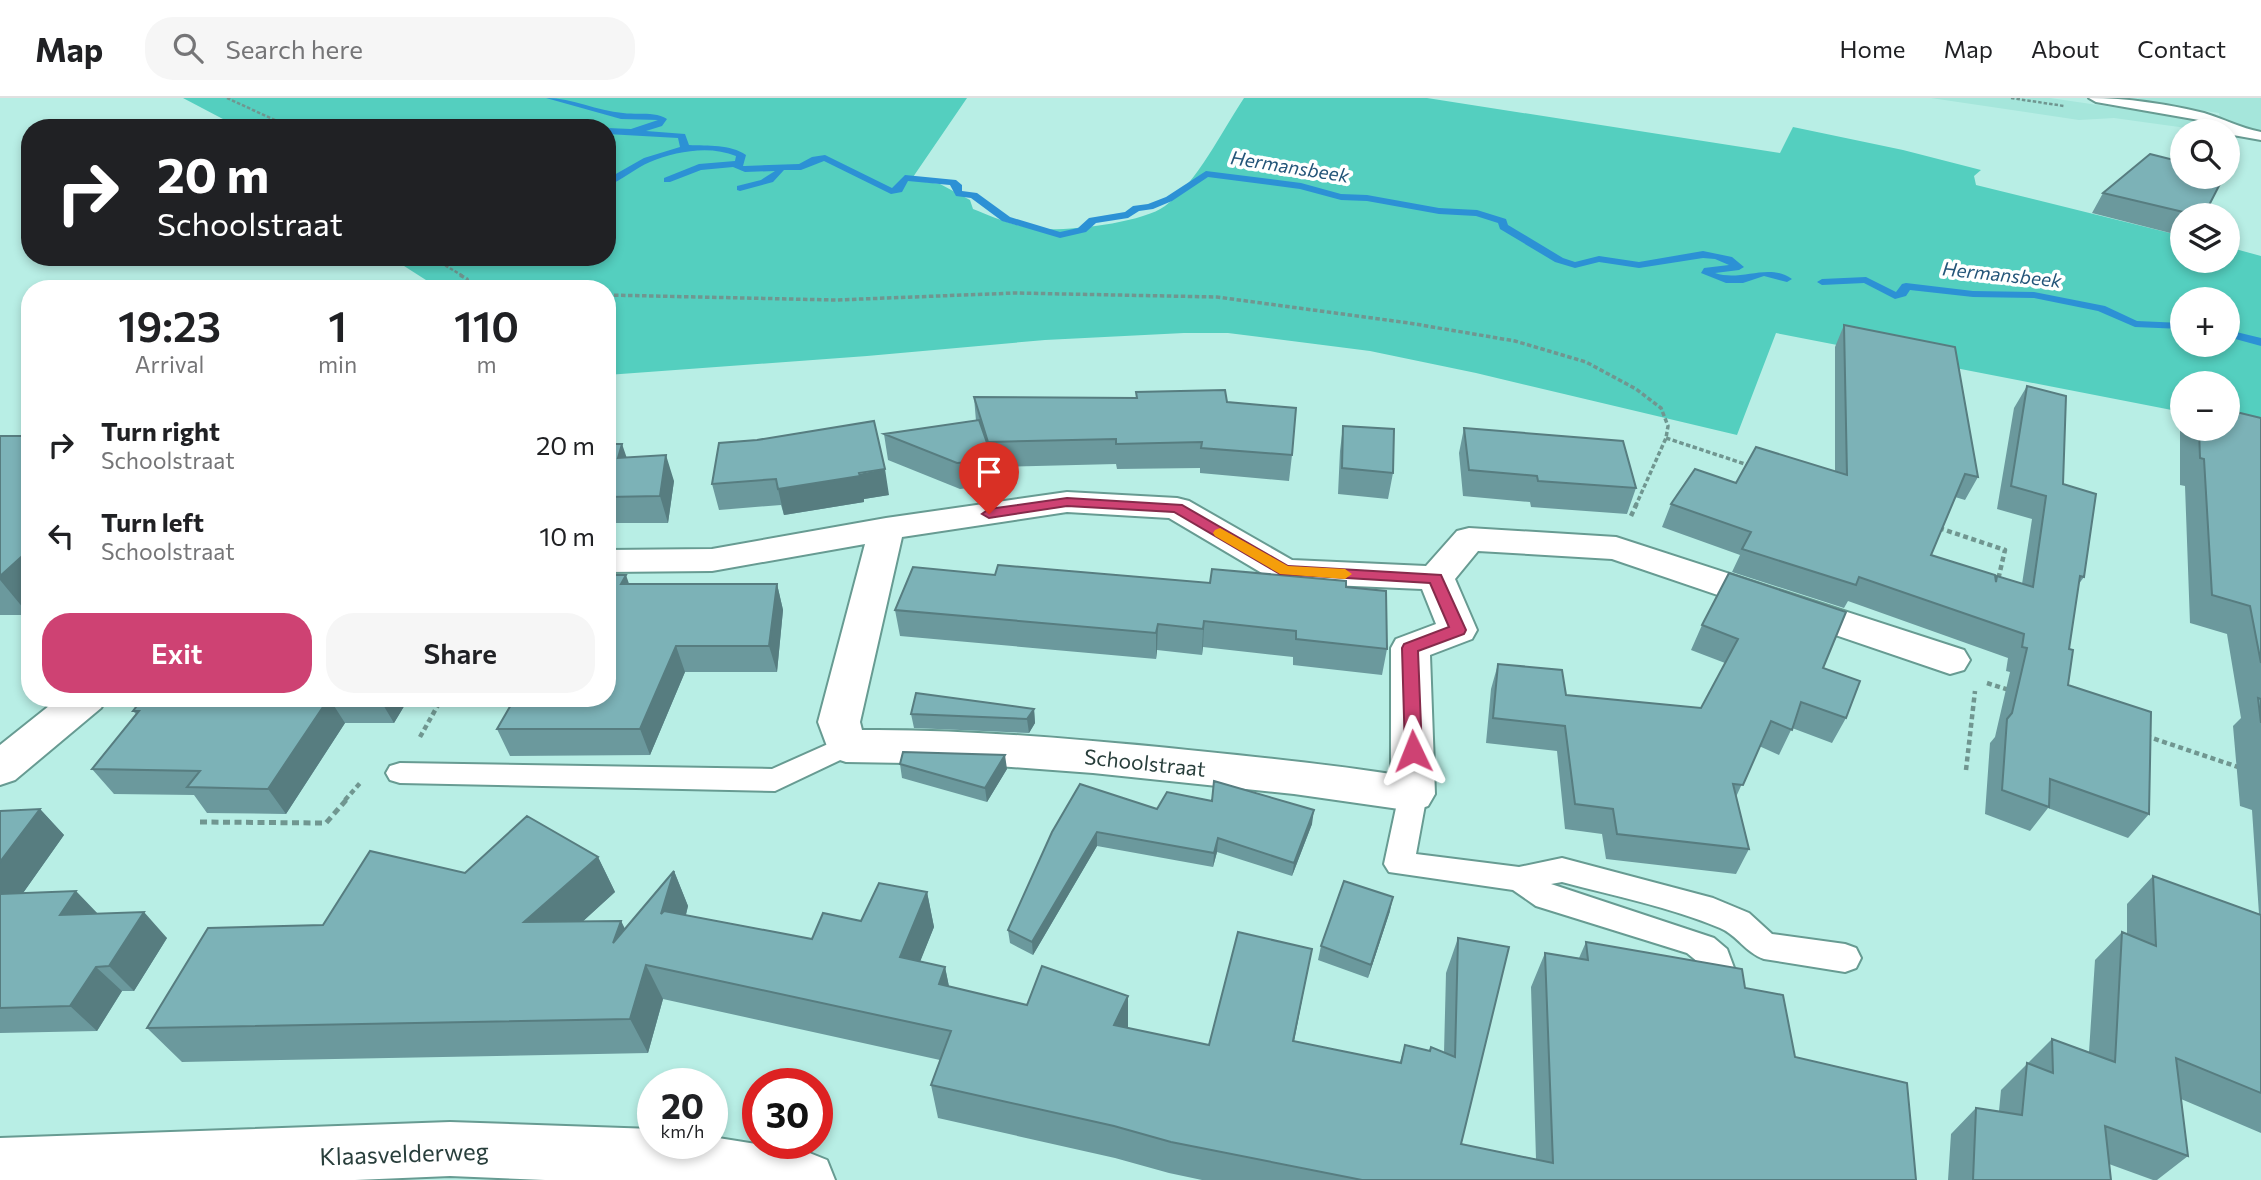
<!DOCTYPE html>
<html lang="en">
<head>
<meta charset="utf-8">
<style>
	:root { --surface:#fff; --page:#f6f6f6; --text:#202124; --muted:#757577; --line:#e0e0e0; --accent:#ce4273 }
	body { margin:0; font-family:Commissioner,sans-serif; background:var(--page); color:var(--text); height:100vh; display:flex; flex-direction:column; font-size:26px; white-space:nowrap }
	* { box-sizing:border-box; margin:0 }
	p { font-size:23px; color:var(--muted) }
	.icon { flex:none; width:38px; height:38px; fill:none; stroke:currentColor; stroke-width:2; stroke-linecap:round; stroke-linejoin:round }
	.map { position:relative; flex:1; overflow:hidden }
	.side { position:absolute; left:21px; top:182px; width:595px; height:427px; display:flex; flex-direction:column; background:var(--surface); border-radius:28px; box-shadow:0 4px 10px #0003 }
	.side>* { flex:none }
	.hud { position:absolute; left:21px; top:21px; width:595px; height:147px; border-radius:28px; box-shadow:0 4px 10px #0003; background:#202124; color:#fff; overflow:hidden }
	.fabs { position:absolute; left:2170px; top:21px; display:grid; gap:14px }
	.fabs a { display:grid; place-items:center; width:70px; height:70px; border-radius:50%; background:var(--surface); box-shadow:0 4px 10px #0003; font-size:35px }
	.speed { position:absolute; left:637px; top:970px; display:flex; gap:14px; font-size:35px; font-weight:700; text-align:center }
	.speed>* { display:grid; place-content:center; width:91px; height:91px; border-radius:50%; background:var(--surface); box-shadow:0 4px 10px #0003; line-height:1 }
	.speed small { font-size:18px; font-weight:400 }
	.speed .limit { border:10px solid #d22; background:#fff; color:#111 }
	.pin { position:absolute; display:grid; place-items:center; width:60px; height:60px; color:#fff; margin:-72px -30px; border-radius:50% 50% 50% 0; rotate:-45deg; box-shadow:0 0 7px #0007 }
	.pin .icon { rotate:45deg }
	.me { position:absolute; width:77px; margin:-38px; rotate:358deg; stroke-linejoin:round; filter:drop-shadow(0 0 5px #0008) }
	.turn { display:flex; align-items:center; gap:24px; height:147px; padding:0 21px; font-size:32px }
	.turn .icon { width:91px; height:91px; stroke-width:2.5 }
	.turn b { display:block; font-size:49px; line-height:60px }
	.eta { display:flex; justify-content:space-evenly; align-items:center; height:119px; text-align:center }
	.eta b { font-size:42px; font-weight:600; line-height:49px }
	.cta { display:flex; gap:14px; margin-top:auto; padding:14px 21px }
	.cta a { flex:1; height:80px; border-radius:28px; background:var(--accent); color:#fff; font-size:28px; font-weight:600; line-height:80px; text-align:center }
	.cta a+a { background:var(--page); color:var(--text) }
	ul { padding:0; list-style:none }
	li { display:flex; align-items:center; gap:21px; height:91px; padding:0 21px }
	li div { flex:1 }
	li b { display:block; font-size:26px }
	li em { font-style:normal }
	header { display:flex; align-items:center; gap:42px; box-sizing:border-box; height:98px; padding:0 35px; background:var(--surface); border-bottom:2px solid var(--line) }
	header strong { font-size:33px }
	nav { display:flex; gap:38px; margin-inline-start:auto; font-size:24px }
	.search { width:490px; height:63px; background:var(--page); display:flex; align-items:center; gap:18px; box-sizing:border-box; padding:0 24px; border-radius:28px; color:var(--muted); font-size:26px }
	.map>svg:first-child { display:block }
	.built { fill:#a5e6db }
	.green { fill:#54cfbf; fill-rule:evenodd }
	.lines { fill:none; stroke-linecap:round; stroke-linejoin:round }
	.stream { fill:#2c91d5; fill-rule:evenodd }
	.service-casing { stroke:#679b92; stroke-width:4 }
	.minor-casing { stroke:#679b92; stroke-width:4 }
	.tertiary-casing { stroke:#679b92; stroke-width:4 }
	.path-far3 { stroke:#709690; stroke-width:2.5; stroke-dasharray:3.5 2; stroke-linecap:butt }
	.path-far2 { stroke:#709690; stroke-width:3.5; stroke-dasharray:4.5 2.5; stroke-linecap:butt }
	.path-far1 { stroke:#709690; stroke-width:4.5; stroke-dasharray:5 3.5; stroke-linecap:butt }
	.path { stroke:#709690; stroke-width:5; stroke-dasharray:7 4.5; stroke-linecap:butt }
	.service { fill:#fff; fill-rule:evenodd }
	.minor { fill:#fff; fill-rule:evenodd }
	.tertiary { fill:#fff; fill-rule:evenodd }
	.wall { fill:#6b999d }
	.shaded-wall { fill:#577d80 }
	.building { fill:#7cb2b7; stroke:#577d80; stroke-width:2 }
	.route { fill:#ce4273; stroke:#862b4b; stroke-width:2 }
	.slow { fill:#f59e0b }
	.labels { text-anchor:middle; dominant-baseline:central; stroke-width:7; stroke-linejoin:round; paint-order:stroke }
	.far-water-label { font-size:19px; font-style:italic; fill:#245579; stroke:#fff }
	.street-label { font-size:21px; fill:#283e3b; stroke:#fff }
	.near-street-label { font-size:24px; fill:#283e3b; stroke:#fff }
</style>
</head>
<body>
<header>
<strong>Map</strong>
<div class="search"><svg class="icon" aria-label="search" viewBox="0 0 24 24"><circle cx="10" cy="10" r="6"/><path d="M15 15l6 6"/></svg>Search here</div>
<nav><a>Home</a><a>Map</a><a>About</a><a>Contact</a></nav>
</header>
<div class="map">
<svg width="2261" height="1082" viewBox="0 0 2261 1082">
	<rect width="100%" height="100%" fill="#b8eee5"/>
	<path class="built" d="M1931,0H2050L2221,25L2219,15L2118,0H2261V41L2228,36V33H2208L2114,20L2079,22Z"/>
	<path class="green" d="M183,0H967L911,82L940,86L970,102L973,111C993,119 1018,130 1040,131C1069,133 1142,125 1165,108C1197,85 1222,33 1244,0H1427L1780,55L1793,29L1903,52L1981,72L1974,78L1976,87L2182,138V163H2228V149L2261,158V329L2228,323V285H2182V314L1776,235L1737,337L1476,275L1370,253L1228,235H1184L1045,242L867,258L607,277V191H440L390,159H607V30H240ZM2182,201H2228V247H2182Z"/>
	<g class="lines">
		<path class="stream" d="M546,0C573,0 597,13 623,15C638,17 655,13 667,21L662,28L646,33L685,36L689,47C708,48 730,46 746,57L743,68H745L799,66L812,59L825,57L892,90L905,77L956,82L962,87V93L977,95L1010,119L1060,134L1078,130L1089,120L1125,114L1133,108L1148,106L1166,99L1206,73L1301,85L1341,96L1367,97L1439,110L1477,112L1506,121L1508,127L1563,160L1575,164L1599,158L1639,164L1703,153L1732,159L1744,169L1739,172L1715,175C1742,184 1768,164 1792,181L1787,184L1764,178L1743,185H1726L1701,175L1704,170L1729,167L1715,161L1703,160L1639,170L1599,164L1575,170L1555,164L1500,131L1498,125L1476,118L1439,116L1367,103L1341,102L1300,91L1208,79L1172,103L1153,111L1139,113L1128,120L1096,125L1086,134L1060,140L1002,123L971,100L956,98L950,87L908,83L902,94L891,96L824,63L801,72H784L773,84L740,93L737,92V88L761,82L775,73L745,74L733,69L701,72L670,84H664V80L699,66L735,63L736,58C710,47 676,53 650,64C635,70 623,82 607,88V81L644,60L680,49L678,40L607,36V30L631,31L658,22L621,21Z
			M1866,179L1896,194L1902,186L1906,185L1973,193L2034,194L2105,208L2137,223L2182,225V231L2135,229L2098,213L2034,200L1973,199L1910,192L1906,198L1895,201L1864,185L1822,187L1817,184L1822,181Z
			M2228,232L2261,240V248L2228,239Z"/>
		<g class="service-casing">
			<path id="service" d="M2089,0C2127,0 2167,6 2204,15C2224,21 2240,30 2261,34V42L2233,37L2199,22L2096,4Z
				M846,638L855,641L859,648L855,655L775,693L400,685L390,682L386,675L390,668L400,665L772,671Z
				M1413,685L1423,688L1427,696L1416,756L1519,769L1562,760L1713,800L1749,815L1772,836L1845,846L1856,850L1861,860L1856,870L1845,874L1764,861C1746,855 1737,837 1720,830C1670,809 1615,798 1562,784L1551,786L1714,840L1727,851L1740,886L1735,896L1724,900L1713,896L1704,869L1687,855L1536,808L1513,792L1389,774L1384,766L1399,696L1403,688Z"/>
		</g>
		<g class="minor-casing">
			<path id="minor" d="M1067,394L1177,400L1189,403L1292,462L1426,468L1457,433L1469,430L1616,439L1964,552L1970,562L1964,572L1950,576L1612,461L1478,453L1455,481L1477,532L1472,541L1430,557L1435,696L1428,708L1413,713L1294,696L1093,675L970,666L846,664L831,659L818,624L865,446L712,473L607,474V452L712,451L886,420ZM1067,414L1169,420L1272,481L1285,485L1422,491L1436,526L1396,541L1391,550V676C1314,664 1236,657 1159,649C1060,640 961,631 862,632L860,624L902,439Z
				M59,600H107L101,610L15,682L0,687V647Z"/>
		</g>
		<g class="tertiary-casing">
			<path id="tertiary" d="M450,1024L653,1031V1045H712V1039L807,1054L827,1062L835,1082H545L450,1078L355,1082H0V1040Z"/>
		</g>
		<path class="path-far3" d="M227,0L292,30
			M2011,0L2064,8
			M431,159L463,178"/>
		<path class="path-far2" d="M460,177L467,181L470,191
			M607,197L836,202L1015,195L1217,199L1409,225L1515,243L1586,264L1636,291L1661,310L1668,328L1666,340L1636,407
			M1666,340L1751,368"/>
		<path class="path-far1" d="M1631,418L1637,405
			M1939,430L2005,452L1998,482
			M1987,585L2012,593
			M2146,638L2241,670
			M420,639L442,600
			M1966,672L1975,593
			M345,702L362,683"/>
		<path class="path" d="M200,724L326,725L347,701"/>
		<use href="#service" class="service"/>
		<use href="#minor" class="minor"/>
		<use href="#tertiary" class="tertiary"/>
	</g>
	<path class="wall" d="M2182,79L2204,117H2182V138L2092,115L2103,95Z
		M1844,227L1978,379L1965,402L1955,399L1931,457L1996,480L1997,478L2022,486L2032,421L1997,411L2014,310L2027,288L2063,386L2084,479L2078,487L2069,551L2068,587L2149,716L2128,740L2048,710L2030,733L1985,716L1990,645L1995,639L2010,574L2006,573L2008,560L1848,503L1844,510L1732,474L1740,457L1662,429L1671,406L1736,385L1835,373V249Z
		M1136,294L1227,304L1292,357L1289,383L1200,375V370L1117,371L1116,366L993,369L995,387L960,391L888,362L884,336L976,323L974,299L1136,300Z
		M2261,320V1035L2181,1001L2188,1058L2157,1082H2153L2109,1066L2111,1082H1948L1951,1036L1976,1010L1999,1013L2001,992L2052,941L2089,954L2095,862L2122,834L2127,837V806L2153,778L2259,816L2252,712L2240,708L2233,628L2241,620L2227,536L2190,525L2185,388L2180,387V331L2182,327V331H2199Z
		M1343,328L1393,375L1388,401L1338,396L1340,353Z
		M1464,330L1636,390L1627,416L1531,409L1530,404L1463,398L1459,355Z
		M0,338L29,517H0Z
		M719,345L889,397L864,401V404L784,417L781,407L719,412L712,386Z
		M607,346L626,360L674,383L668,425H607Z
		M995,477L1210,485L1346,489L1387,551L1382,577L1293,567V559L1203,549L1202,557L1157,552L1156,561L900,538L895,512Z
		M629,486H777L783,512L777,574H685L650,657L510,658L497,631Z
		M1702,527L1823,570L1846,620L1832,645L1792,630L1779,657L1759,648L1736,699L1749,751L1736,776L1606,761L1602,736L1565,731L1557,653L1486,645L1491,591L1498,566L1566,597L1701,610L1725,565L1691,552Z
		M143,600H409L394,625H345L286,716L207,715L194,697L114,696L92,671L136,616L133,613Z
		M1034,611L1035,625L1029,635L914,630L911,616Z
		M900,666L1007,671L987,704L902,680Z
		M40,711L64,737L23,795L98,816L167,840L134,893H122L97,933L0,935V713Z
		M1157,711L1312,726L1292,778L1217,754L1213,769L1097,748L1033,857L1010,845L1008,832L1052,734Z
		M598,759L615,794L583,823H621L625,831L674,773L688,808L686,817L812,841L861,823L927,794L934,829L920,863L945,869L949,889L1027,907L1128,898V930L1209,947L1305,886L1294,944L1400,964L1405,947L1430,953L1444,955L1446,875L1458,840L1461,1046L1536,1061L1531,889L1545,855L1579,860L1586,844L1745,890L1795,959L1916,1082H1202L1169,1075L1115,1060L938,1020L931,987L940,962L663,901L648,955L182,964L147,930L323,827L465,775Z
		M1390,813L1368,880L1318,862L1321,848Z"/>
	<path class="shaded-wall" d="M622,346L631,372L618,360Z
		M666,357L674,383L668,425L660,398Z
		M885,371L889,397L864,401V404L784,417L778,391Z
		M30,451V517H29L0,482V478Z
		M626,477L635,503L621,486Z
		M777,486L783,512L777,574L769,548Z
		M1204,523L1203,549L1202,557L1203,531Z
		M1158,526L1157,552L1156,561V535Z
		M676,548L685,574L650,657L640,631Z
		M329,600L345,625L286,716L268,691Z
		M379,600H409L394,625Z
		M1034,611L1035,625L1029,635L1027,621Z
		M1005,657L1007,671L987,704L985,690Z
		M40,711L64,737L4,822L0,818V764Z
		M1314,712L1312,726L1292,778L1294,765Z
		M1097,734V748L1033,857L1032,844Z
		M1218,740L1217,754L1213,769L1214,755Z
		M598,759L615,794L544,859L524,824Z
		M674,773L688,808L677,851L661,816Z
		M76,793L101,819L60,817Z
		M927,794L934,829L908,894L900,859Z
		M1393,799L1390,813L1368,880L1371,867Z
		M144,814L167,840L134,893L109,868Z
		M621,823L638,858L613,845Z
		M1312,851L1305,886L1287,977L1293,943Z
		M646,867L663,901L648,955L630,921Z
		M96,869L122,893L97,933L70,908Z
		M945,869L952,903L939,886Z
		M1128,898V932L1114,927Z"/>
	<path class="building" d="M2150,56L2182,64V79H2217L2223,80L2204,117H2196L2103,95Z
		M1844,227L1955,249L1978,379L1965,376L1931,457L1995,477L1996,484L1997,478L2033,489L2046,398L2011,388L2027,288L2066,298L2063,386L2096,396L2084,479L2080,478L2069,551L2073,552L2068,587L2151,614L2149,716L2050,681L2049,709L2002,692L2007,621L2012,615L2027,550L2022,549L2024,536L1859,479L1856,487L1742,451L1751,434L1671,406L1695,371L1736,385L1756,349L1847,377Z
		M1225,292L1227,304L1296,310L1292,357L1201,350L1202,344L1116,346V341L988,344L974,299L1137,300L1136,294Z
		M2228,312L2261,320V565L2250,508L2212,497L2204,361L2200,360L2199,331H2228Z
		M979,322L993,362L957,365L884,336Z
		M874,323L885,371L859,375L860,378L778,391L776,381L712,386L719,345L757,342Z
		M1343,328L1394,331L1393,375L1342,370Z
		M1464,330L1623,343L1636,390L1538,383L1537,378L1469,372Z
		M0,338H30V451L0,478Z
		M607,346H622L618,360L666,357L660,398L607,399Z
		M998,467L1210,485L1212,471L1346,483V489L1386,493L1387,551L1296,541V533L1204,523L1203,531L1158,526L1156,535L895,512L913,469L995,477Z
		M1729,475L1846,514L1823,570L1860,583L1846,620L1801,604L1792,632L1771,623L1743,687L1733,686L1749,751L1617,736L1613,711L1575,706L1565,628L1493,620L1498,566L1562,572L1566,597L1701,610L1738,541L1702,527Z
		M607,477H626L621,486H777L769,548H676L640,631H497L515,600H607Z
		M916,595L1034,611L1027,621L911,616Z
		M143,600H329L268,691L187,689L200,673L92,671L139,613H133Z
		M2258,600L2261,601V625Z
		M903,654L1005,657L985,690L900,666Z
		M1214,683L1314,712L1294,765L1218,740L1214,755L1097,734L1032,844L1008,832L1052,734L1080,686L1157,711L1167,694L1212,703Z
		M40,711L0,764V713Z
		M527,718L598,759L524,824L621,823L613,845L674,773L661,816L664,813L812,841L823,815L861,823L879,785L927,794L900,859L945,869L939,886L1027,907L1042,868L1128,898L1114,927L1209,947L1238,834L1312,851L1293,943L1401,965L1405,947L1430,953L1431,949L1455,959L1458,840L1509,849L1461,1046L1553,1065L1545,855L1588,862L1586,844L1742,871L1745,890L1783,897L1795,959L1907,985L1916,1082H1362L1171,1044L1114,1028L931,987L951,933L646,867L630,921L147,930L208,830L323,827L370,753L465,775Z
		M2153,778L2261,817V995L2176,960L2188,1058L2105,1028L2111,1082H1973L1976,1010L2022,1017L2027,965L2053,975L2052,941L2115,964L2122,834L2156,848Z
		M1344,783L1393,799L1371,867L1321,848Z
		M76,793L60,817L144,814L109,868L96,869L70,908L0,910V796Z"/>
	<path class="route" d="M1067,400L1182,407L1288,468L1441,477L1466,532L1464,536L1418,553L1422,653L1420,657H1407L1405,653L1402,550L1404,546L1449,529L1430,485L1280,476L1174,414L1067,408L989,420L982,416L989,411Z"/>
	<path class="slow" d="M1220,430L1288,468L1345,471L1352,476L1345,481L1280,476L1215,438L1213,435L1215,432Z"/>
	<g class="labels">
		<g class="far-water-label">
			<text transform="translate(1290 68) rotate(9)">Hermansbeek</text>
			<text transform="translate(2002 176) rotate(6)">Hermansbeek</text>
		</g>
		<g class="street-label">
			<text transform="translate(1145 664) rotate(6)">Schoolstraat</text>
		</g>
		<g class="near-street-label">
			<text transform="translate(404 1055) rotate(-2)">Klaasvelderweg</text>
		</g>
	</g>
</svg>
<div class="fabs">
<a><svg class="icon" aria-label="search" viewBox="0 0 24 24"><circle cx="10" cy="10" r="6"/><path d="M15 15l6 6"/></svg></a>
<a><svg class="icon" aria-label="layers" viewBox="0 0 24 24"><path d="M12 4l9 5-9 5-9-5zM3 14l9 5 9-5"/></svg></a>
<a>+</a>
<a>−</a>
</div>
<div class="speed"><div>20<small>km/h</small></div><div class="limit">30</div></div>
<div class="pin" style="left:989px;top:416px;background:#d93025"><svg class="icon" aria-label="arrive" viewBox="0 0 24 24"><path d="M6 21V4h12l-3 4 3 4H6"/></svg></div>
<svg class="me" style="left:1413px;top:653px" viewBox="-20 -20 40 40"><path d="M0-17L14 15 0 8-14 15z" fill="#ce4273" stroke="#fff" stroke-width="4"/></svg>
<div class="hud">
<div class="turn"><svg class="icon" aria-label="right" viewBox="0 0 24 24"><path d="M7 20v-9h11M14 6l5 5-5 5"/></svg><div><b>20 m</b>Schoolstraat</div></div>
</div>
<section class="side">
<div class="eta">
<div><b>19:23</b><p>Arrival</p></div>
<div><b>1</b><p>min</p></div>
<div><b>110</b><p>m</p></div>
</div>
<ul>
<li><svg class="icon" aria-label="right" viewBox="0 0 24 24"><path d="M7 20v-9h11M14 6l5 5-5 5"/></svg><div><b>Turn right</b><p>Schoolstraat</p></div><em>20 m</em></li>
<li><svg class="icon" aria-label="left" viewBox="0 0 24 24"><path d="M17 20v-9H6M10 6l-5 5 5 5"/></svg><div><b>Turn left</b><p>Schoolstraat</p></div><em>10 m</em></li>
</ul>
<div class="cta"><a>Exit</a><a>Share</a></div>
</section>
</div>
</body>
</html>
